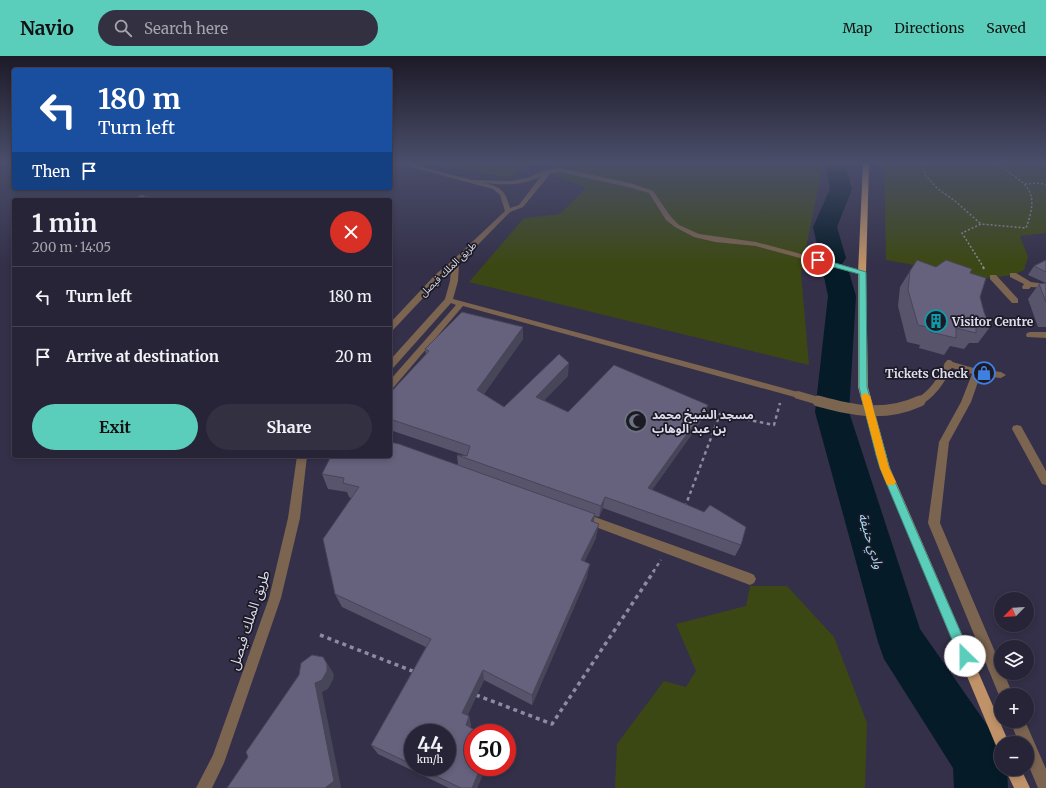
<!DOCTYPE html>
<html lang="en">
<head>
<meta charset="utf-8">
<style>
	:root { --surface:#272437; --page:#333042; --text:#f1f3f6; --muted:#a4a4ad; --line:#434152; --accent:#5bcebb }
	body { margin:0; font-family:Merriweather,"Noto Sans Arabic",serif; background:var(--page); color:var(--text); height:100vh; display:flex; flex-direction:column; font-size:15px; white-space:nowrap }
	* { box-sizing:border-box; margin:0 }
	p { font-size:13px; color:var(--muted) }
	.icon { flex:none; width:22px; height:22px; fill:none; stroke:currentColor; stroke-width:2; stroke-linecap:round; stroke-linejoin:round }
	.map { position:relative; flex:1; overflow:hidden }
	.sheet { position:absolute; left:12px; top:142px; width:380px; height:260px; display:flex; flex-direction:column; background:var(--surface); border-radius:4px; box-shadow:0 2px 6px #0003,0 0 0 1px var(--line) }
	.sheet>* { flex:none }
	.banner { position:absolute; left:12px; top:12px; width:380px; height:122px; border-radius:4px; box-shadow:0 2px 6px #0003,0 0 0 1px var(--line); background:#1a4fa0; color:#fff; overflow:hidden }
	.needle { width:26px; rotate:246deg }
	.buttons { position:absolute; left:994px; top:536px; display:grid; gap:8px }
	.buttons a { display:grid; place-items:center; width:40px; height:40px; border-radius:50%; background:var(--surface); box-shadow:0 2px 6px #0003,0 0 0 1px var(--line); font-size:20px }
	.speed { position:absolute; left:404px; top:668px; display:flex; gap:8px; font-size:20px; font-weight:700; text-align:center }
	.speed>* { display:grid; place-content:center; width:52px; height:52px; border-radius:50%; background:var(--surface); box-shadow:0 2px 6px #0003,0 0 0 1px var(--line); line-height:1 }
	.speed small { font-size:10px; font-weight:400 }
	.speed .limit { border:6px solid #d22; background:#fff; color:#111 }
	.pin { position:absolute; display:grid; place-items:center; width:34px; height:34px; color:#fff; margin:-17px; border:2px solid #fff; border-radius:50%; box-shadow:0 1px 4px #0007 }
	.me { position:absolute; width:44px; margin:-22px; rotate:337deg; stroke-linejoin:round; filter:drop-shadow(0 0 3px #0008) }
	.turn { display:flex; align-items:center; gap:14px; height:84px; padding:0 20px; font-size:18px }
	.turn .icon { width:52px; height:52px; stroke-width:2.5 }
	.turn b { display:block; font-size:28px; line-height:34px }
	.then { display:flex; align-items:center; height:38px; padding:0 20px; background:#0003; gap:8px; font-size:15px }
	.round { display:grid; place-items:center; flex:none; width:42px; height:42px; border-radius:21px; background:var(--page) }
	.head { display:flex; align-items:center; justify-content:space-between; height:68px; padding:0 20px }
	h1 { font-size:24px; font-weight:700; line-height:30px }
	.button { display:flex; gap:8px; margin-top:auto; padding:8px 20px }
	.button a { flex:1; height:46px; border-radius:24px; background:var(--accent); color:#111; font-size:16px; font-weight:700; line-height:46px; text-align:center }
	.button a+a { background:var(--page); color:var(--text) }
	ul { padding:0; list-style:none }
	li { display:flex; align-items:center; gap:12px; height:60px; padding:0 20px; border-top:1px solid var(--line) }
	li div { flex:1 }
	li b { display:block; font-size:15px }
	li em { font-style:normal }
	header { display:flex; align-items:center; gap:24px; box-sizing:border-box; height:56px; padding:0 20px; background:var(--accent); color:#111 }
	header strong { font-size:19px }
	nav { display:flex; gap:22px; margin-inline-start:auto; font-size:14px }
	.search { width:280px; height:36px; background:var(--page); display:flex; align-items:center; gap:10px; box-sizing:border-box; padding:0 14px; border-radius:22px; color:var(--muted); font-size:15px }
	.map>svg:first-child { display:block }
	.green { fill:#3c4813 }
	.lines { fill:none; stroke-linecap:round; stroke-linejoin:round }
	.river { fill:#051c28; fill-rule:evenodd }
	.path-far3 { stroke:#8d8b9f; stroke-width:1.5; stroke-dasharray:2 2; stroke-linecap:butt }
	.path-far2 { stroke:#8d8b9f; stroke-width:2; stroke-dasharray:2.5 2.5; stroke-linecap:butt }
	.path-far1 { stroke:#8d8b9f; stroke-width:2.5; stroke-dasharray:3.5 3.5; stroke-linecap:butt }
	.path { stroke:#8d8b9f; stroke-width:3.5; stroke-dasharray:4 4; stroke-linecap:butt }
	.minor { fill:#7b6450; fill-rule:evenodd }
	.major { fill:#bf9267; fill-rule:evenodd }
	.minor-bridge-far1 { stroke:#7b6450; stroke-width:8 }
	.minor-bridge { stroke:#7b6450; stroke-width:11 }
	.wall { fill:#58546c; fill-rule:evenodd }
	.shaded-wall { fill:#474558 }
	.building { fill:#66627e; stroke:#474558 }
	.route { fill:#5bcebb; stroke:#3b867a }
	.slow { fill:#f59e0b }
	.labels { text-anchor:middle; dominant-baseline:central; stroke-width:3.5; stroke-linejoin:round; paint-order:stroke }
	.far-street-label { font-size:10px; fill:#dedded; stroke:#1c1a25 }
	.poi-label { font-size:12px; font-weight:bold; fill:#dedded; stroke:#1c1a25; text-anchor:start }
	.water-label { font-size:13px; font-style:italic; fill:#a1dafb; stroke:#1c1a25 }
	.near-street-label { font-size:14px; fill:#dedded; stroke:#1c1a25 }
</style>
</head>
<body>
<header>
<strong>Navio</strong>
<div class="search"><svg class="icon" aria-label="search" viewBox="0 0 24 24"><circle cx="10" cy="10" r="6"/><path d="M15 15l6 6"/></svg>Search here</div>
<nav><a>Map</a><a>Directions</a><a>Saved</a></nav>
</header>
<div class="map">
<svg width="1046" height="732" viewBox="0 0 1046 732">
	<rect width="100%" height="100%" fill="#343049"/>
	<path class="green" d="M422,107H529L510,122Z
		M560,107H823L801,217L809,309L469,226L524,162L560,158L586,132L549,117Z
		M884,107H1046V177L1020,180L1028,201L1024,214L1013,219L988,222L886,204Z
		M750,530H787L834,581L867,667L865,732H615L617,688L664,625L686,631L696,615L676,568L746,550Z"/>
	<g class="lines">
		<path class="river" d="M825,107H845L852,133L837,171L846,202L842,208L838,209L845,210L849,216L856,240L849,356L920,573L999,686L1001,691V713H1007L1008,732H954L953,712L884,603L878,586L815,356L828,240L823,216L827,210L831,209L824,208L820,202L813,171L830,133Z"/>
		<path class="path-far3" d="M922,107L925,119L938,133L955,145L981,168
			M1025,128L1039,127L1046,129
			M984,212L962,177L981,168L1026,172C1041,132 1026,129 996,107"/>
		<path class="path-far2" d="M983,211L984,213"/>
		<path class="path-far1" d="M685,451L720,358L774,369L780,347
			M653,516L661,504"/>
		<path class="path" d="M320,579L415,616
			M476,639L552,668L654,515"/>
		<path class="minor" d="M396,107H406L472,124L511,125L527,122L545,114L560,112L630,127L653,135L671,161L679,169L699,178L756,186L865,215L866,217L862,219L756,190L715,186L694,181L675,171L666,164L649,137L628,131L560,116L551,117L523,151L510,156L459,208L458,225L453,243L798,336L803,339L801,341L798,342L463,250L393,332L390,333V324L456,249L451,247L393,312L390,313V304L445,243L450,225L451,214L442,222L393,274L390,275V267L436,218L452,205L505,155L500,139L493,133ZM541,120L519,149L510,152C505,134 502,132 485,127C505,129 523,130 541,120Z
			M1010,217H1016L1031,226L1046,228V232L1031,231L1029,233H1023L1022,231L1024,228L1010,221Z
			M990,219H996L1018,243V247H1012L990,223Z
			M1030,276H1046V282L1027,281L1026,279L1027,277Z
			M949,305L977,313L1001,316L1006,319L1001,322L980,320L971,346L949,386L940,467L1001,610V617H1004L1013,639H1001V644L928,467L939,386L961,346L972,318L946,310L944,308L946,306Z
			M1017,369L1021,370L1046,415V429L1042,428L1012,373L1013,370Z
			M297,400H307L300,462L281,542L224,707L212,732H196L213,699L269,542L288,462Z
			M581,456L750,517L754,519L756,523L754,527L750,529L577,464L575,461L577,458Z
			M1010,665H1025L1046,713V732H1038L1027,706V687H1019Z"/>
		<path class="major" d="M863,107H869L866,217L868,331L890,412L1009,687H1001V694L997,692L880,412L858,331V217Z
			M1005,713H1021L1030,732H1014Z"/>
		<path class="minor-bridge-far1" d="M798,339L822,346
			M918,346C933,338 942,324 949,308"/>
		<path class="minor-bridge" d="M818,345C854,355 885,361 920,345"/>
	</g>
	<path class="wall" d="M1046,204V271H1038L1028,243L1039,228L1046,227L1028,219L1034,210Z
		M936,211L970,217L980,241L984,256L990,271L978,287H969L964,293L950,290L944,299L919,292L920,289L907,286L898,250L900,231L910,215Z
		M523,283L484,338L504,351L568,320L544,344L568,356L704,361L652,434L741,489L735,500L603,452L599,461L595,460L594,466L596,482L584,506L587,521L532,649L484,624L467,660H469L471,670L470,671L486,711L477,732H449L378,698L371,689L426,591L342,551L335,538L351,442L349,441L347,436L328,433L322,418L458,409L457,399L467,400L390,374V337L426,299L425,293ZM413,677L447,711H413Z"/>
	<path class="shaded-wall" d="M523,271V283L478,346L477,334Z
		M569,307L568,320L536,353V341Z
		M708,349L704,361L645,444L648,432Z
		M605,441L603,452L599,461L601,450Z
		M595,458L592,472L591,465Z
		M599,468L596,482L579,517L581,504Z
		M590,508L587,521L532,649V639Z
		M323,601L334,618L333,624L328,633L322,636L341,731L340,732H325L315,627Z
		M483,614L484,624L464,667L462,657Z
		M469,660L471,670L468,678L466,669Z
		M481,711H486L477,732H472Z"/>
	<path class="building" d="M141,139L158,144H133Z
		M917,204L936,211L946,204L972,213L970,217L986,222L980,241L984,256L990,271L976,270V277L956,272V282L930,276L931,272L918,269L908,234L910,215Z
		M1046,204V216L1034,210Z
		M1046,227V246L1039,228Z
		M462,256L523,271L477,334L504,351L559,298L569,307L536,341L568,356L614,309L708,349L648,432L704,456L710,449L746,471L741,489L605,441L601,450L457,399L467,400L470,390L390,363V337L429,295L425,293Z
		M390,386L399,388L595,458L591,465L599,468L581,504L590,508L532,639L483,614L462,657L469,660L466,669L480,677H473V711H481L472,732H461L417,711H447V677H413V709L371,689L431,583L335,538L323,483L359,431L343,427L344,422L322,418L331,400H390Z
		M312,599L323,601L327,608V615L322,624L315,627L334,725L325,732H227L248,701L246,696L299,619L301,607Z"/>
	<linearGradient id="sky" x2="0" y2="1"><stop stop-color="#1d1a28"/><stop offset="0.51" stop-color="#4a4e6a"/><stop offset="1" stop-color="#4a4e6a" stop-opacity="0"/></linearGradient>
	<rect width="1046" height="209" fill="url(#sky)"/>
	<path class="route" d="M818,202L866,216L867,331L886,399L889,412L971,600L970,605L965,607L961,605L880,412L876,399L859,331V218L815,206V203Z"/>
	<path class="slow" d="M865,337L870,340L889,412L896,426L894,429H887L880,412L861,340Z"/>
	<defs>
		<g id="building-ring" transform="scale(1.15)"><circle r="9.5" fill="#1c1a25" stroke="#0f9aa8" stroke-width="1.5"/><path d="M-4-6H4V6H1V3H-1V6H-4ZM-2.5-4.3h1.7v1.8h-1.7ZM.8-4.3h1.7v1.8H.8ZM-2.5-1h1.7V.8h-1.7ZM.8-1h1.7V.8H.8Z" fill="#0f9aa8"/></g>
		<g id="shop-ring" transform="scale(1.15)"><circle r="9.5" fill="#1c1a25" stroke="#3f7fe0" stroke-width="1.5"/><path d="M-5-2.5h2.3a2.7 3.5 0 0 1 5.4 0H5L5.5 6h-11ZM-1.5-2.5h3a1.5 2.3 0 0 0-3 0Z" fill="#3f7fe0"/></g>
		<g id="mosque-ring" transform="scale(1.15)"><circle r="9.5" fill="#1c1a25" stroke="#6b7280" stroke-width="1.5"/><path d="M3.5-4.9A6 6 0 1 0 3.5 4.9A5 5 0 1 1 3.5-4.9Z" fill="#6b7280"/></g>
	</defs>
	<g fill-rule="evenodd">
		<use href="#building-ring" x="936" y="265"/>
		<use href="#shop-ring" x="984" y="317"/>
		<use href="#mosque-ring" x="636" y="365"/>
	</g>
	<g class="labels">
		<g class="far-street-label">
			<text transform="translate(448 213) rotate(-44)">طريق الملك فيصل</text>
		</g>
		<g class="poi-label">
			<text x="952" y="265">Visitor Centre</text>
			<text x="968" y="317" text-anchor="end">Tickets Check</text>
			<text x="652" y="358">مسجد الشيخ محمد<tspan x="652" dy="14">بن عبد الوهاب</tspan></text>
		</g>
		<g class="water-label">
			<text transform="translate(871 485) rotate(73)">وادي حنيفة</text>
		</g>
		<g class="near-street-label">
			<text transform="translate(249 564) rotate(-72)">طريق الملك فيصل</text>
		</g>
	</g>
</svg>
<div class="buttons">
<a><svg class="needle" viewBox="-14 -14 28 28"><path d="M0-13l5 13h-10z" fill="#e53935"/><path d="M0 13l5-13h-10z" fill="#a4a4ad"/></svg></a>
<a><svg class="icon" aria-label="layers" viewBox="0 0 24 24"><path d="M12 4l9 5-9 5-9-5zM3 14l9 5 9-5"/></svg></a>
<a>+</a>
<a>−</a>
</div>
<div class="speed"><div>44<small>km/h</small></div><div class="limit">50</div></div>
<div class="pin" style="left:818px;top:204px;background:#d93025"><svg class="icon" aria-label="arrive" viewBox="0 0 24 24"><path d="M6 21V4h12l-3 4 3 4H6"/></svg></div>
<svg class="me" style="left:965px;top:600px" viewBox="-20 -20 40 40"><circle r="19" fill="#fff"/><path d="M0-13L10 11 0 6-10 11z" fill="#5bcebb"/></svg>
<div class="banner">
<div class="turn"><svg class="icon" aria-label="left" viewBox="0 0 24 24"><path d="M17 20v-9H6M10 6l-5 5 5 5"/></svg><div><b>180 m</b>Turn left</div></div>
<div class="then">Then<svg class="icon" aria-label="arrive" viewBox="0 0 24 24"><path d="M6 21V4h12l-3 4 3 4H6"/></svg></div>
</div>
<section class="sheet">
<div class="head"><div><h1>1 min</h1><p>200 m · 14:05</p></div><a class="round" style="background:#d93025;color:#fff"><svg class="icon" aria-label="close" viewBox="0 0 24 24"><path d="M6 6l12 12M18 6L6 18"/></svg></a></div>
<ul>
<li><svg class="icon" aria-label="left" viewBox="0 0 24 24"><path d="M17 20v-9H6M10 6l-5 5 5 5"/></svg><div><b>Turn left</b></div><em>180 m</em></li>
<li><svg class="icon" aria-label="arrive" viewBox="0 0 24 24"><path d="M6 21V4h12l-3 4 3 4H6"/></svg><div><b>Arrive at destination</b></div><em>20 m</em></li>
</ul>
<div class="button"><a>Exit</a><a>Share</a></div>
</section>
</div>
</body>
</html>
